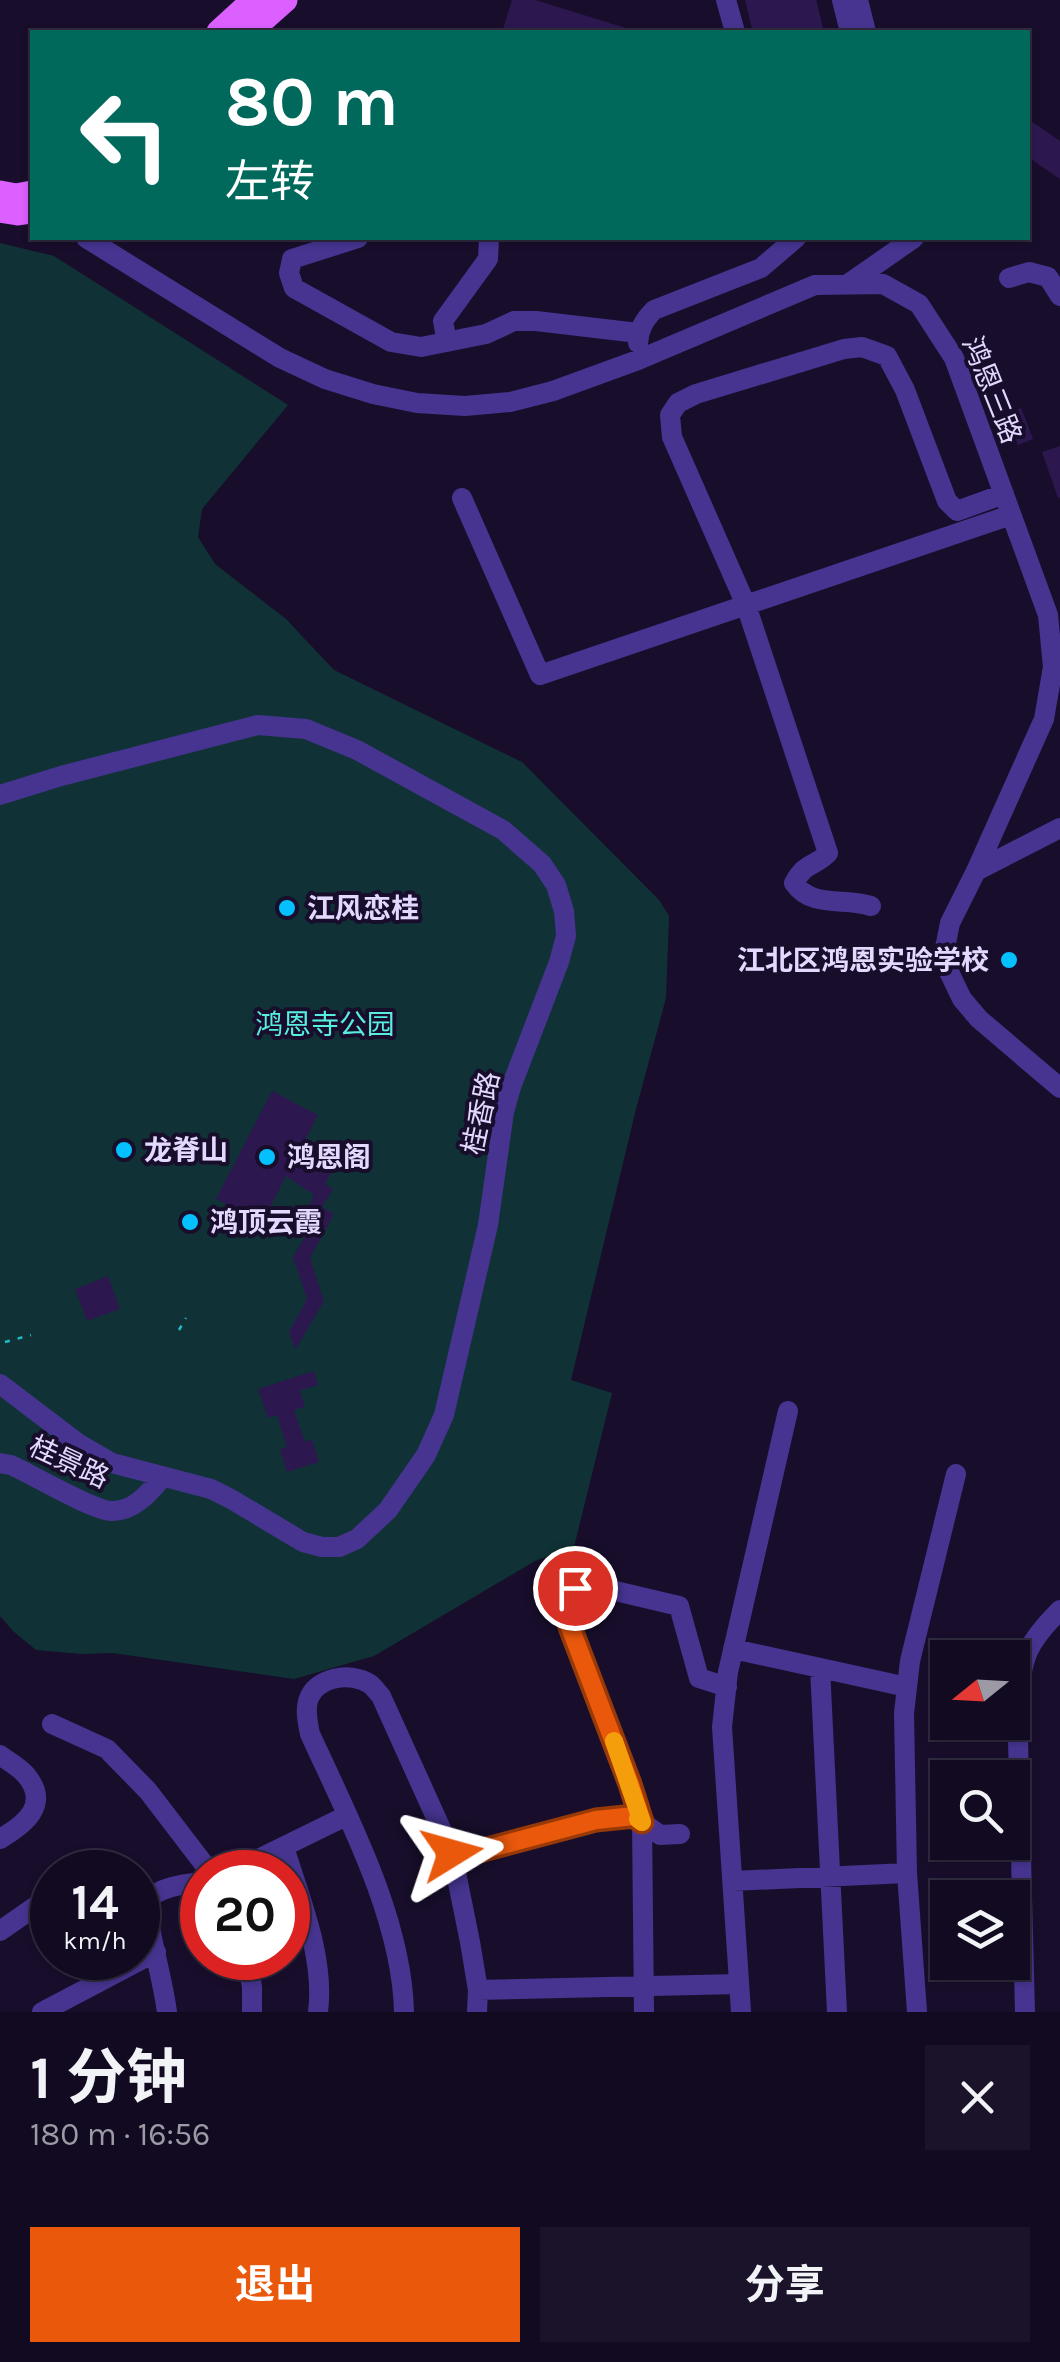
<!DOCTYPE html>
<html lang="zh">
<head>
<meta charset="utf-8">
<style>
	:root { --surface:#120a21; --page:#1b132a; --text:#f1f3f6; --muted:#9c9aa5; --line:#312b3f; --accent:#ea580c }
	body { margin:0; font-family:Karla,"Noto Sans SC",sans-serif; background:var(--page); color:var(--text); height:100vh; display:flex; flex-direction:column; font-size:38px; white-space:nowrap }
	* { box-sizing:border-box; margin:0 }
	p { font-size:32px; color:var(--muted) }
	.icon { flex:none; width:55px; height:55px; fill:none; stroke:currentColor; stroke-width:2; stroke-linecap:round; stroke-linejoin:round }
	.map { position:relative; height:2012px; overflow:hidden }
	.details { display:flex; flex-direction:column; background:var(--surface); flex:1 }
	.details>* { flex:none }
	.banner { position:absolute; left:30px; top:30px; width:1000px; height:210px; border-radius:0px; box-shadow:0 2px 8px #0004,0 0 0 2px var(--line); background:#00695c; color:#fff; overflow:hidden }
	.needle { width:65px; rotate:252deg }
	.controls { position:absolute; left:930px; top:1640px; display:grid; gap:20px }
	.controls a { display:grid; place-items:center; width:100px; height:100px; border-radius:0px; background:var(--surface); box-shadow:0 2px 8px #0004,0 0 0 2px var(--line); font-size:50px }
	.speed { position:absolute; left:30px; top:1850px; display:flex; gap:20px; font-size:50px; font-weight:700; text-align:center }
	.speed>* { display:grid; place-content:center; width:130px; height:130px; border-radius:50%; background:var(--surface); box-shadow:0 2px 8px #0004,0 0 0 2px var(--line); line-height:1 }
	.speed small { font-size:25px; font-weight:400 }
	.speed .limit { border:15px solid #d22; background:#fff; color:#111 }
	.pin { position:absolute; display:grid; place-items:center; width:85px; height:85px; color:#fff; margin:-42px; border:5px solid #fff; border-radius:50%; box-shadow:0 2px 10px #0007 }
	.me { position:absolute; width:110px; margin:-55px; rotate:82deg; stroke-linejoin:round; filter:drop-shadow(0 0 8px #0008) }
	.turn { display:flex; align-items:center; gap:35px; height:210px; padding:0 30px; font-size:45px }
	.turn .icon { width:130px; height:130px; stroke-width:2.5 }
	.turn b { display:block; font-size:70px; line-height:85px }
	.round { display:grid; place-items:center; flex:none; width:105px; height:105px; border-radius:0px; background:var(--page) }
	.head { display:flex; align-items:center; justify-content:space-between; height:170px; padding:0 30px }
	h1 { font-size:60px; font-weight:700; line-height:75px }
	.button { display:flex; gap:20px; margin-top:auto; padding:20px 30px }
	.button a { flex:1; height:115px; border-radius:0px; background:var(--accent); color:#fff; font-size:40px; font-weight:700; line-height:115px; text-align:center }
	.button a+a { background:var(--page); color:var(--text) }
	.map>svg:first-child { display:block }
	.green { fill:#103237 }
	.building { fill:#2c184f }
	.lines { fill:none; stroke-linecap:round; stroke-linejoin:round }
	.path { stroke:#22baca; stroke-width:2.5; stroke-dasharray:5 8; stroke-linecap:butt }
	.minor { stroke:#463490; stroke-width:20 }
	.major { stroke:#dc60ff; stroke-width:25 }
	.route-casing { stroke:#983908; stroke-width:25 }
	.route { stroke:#ea580c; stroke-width:18 }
	.slow { stroke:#f59e0b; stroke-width:18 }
	.poi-dot { fill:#05c0ff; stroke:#180e2c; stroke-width:4 }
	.labels { text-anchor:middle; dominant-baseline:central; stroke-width:8; stroke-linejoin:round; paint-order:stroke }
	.street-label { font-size:28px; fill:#e3d9ff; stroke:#180e2c }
	.poi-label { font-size:28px; font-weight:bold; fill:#e3d9ff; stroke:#180e2c; text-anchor:start }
	.park-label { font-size:28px; fill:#57eddf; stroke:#180e2c }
</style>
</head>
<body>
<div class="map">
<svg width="1060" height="2012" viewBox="0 0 1060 2012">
	<rect width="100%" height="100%" fill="#180e2c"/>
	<path class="green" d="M0,243L54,256L288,405L202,509L198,537L215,564L286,619L334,670L522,762L659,900L669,916L666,998L635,1113L571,1380L612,1393L574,1547L535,1561L374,1656L294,1679L113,1653L82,1654L36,1650L13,1631L0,1616Z"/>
	<path class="building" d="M512,0H535L629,29L628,32H502Z
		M745,0H816L824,32H753Z
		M1028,119L1060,141V179L1028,157Z
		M1021,408L1033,439L1018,445L1006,414Z
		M1060,446V497L1058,498L1042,452Z
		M272,1091L318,1115L300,1150L333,1169L325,1184L333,1189L322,1207L334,1214L310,1258L324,1301L295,1350L289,1332L307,1299L293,1257L307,1233L299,1229L314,1195L286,1176L262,1223L216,1199Z
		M108,1276L120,1309L87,1321L75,1289Z
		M314,1371L318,1385L300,1390L305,1407L294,1410L305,1442L312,1439L319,1462L287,1472L280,1449L287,1447L277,1415L268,1418L258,1389Z"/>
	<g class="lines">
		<path class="path" d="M179,1330L186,1318
			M5,1342L31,1335"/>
		<path class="minor" d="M726,0L735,32
			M842,0L850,32
			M858,0L866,32
			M86,238L280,358L325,379L373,394L417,403L465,406L510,402L553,391L638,360L815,285L883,284L919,304L954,358L1048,615L1053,667L1044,719L976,871L950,923L945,948L950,974L962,999L979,1019L1060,1088
			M358,238L292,259L289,273L294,288L391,342L421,347L486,334L514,321H536L638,333
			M1009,278L1029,272L1048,277L1060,296
			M848,284L914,238
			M447,342L443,321L488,259L489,238
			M638,343C639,329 644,320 654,310L761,268L796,238
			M462,498L540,675L1011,515
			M0,795L61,776L258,725L306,729L357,750L503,830L542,864L556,885L564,911L566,936L559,962L511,1087L504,1112L488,1225L444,1415L426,1455L388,1510L357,1539L339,1547H322L303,1542L231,1499L211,1489L112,1463L79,1444L0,1384
			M976,871L1060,828
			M871,906C845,897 812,909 794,883C806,861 815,867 828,853L746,605L672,437L670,415L678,403L696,394L844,349L862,347L887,356L905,390L947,501L957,511L1004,494
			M0,1463L11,1465C33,1475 92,1510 111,1511C133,1512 149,1493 162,1478
			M733,1649L907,1687
			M820,1668L837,2012
			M52,1724L107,1749L148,1791L210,1872
			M0,1755C8,1761 20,1768 26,1775C51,1805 24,1825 0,1839
			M284,1847C300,1899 325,1957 318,2012
			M453,1858L596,1820L634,1816L660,1835L680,1834
			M232,1872L346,1816
			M733,1881L907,1873
			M0,1931L46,1899
			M247,1958L252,1987V2012
			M478,1990L739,1984
			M42,2012L156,1952
			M167,2012C162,1975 150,1939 146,1902C157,1887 184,1884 202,1882
			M404,2012C402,1919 348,1817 310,1734C308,1724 305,1711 308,1701C315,1677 351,1671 370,1684C374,1687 377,1692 381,1696L452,1853L470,1942L478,1990L477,2012
			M644,2012L642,1822L630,1784L570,1627L564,1601L567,1592L575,1587L590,1585L679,1606L699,1678L727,1687
			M741,2012L722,1727L728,1672L788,1411
			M917,2012L907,1873L904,1713L910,1661L956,1474
			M1025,2012L1017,1701C1023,1655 1027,1643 1060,1610"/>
		<path class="major" d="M219,32L254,0
			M249,32L285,0
			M0,193L16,196L32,193
			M0,210L18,213L32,211"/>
	</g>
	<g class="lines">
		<g class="route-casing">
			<path id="route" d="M452,1853L453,1858L596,1820L634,1816L642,1822L630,1784L570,1627L564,1601L567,1592L575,1588"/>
		</g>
		<use href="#route" class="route"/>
		<path class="slow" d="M614,1741L642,1822L638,1819"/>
	</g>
	<g class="poi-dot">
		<circle cx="287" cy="908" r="10"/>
		<circle cx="1009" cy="960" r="10"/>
		<circle cx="124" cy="1150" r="10"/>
		<circle cx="267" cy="1157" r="10"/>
		<circle cx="190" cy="1222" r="10"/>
	</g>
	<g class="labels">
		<g class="street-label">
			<text transform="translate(992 390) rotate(68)">鸿恩三路</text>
			<text transform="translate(481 1113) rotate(-78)">桂香路</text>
			<text transform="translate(69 1462) rotate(25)">桂景路</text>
		</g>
		<g class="poi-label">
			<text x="307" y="908">江风恋桂</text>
			<text x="989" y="960" text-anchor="end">江北区鸿恩实验学校</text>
			<text x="144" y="1150">龙脊山</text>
			<text x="287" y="1157">鸿恩阁</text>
			<text x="210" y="1222">鸿顶云霞</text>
		</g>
		<g class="park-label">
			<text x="325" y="1024">鸿恩寺公园</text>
		</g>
	</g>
</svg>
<div class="controls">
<a><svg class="needle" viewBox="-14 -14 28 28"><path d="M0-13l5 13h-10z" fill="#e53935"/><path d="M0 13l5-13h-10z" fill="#9c9aa5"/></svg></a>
<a><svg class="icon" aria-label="search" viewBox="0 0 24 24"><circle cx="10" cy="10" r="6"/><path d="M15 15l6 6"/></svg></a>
<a><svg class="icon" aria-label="layers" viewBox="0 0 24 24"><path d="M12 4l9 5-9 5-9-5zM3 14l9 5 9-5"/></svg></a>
</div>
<div class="speed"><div>14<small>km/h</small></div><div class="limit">20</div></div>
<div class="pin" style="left:575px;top:1588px;background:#d93025"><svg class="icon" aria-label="arrive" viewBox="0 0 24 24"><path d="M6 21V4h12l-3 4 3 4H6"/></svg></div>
<svg class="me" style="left:452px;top:1853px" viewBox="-20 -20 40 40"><path d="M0-17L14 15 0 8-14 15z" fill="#ea580c" stroke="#fff" stroke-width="4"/></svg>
<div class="banner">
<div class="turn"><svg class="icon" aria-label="left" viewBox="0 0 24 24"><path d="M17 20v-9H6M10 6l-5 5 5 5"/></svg><div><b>80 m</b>左转</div></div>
</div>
</div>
<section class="details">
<div class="head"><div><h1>1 分钟</h1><p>180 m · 16:56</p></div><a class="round"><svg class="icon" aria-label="close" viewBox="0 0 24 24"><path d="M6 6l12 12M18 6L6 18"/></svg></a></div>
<div class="button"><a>退出</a><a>分享</a></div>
</section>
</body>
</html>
